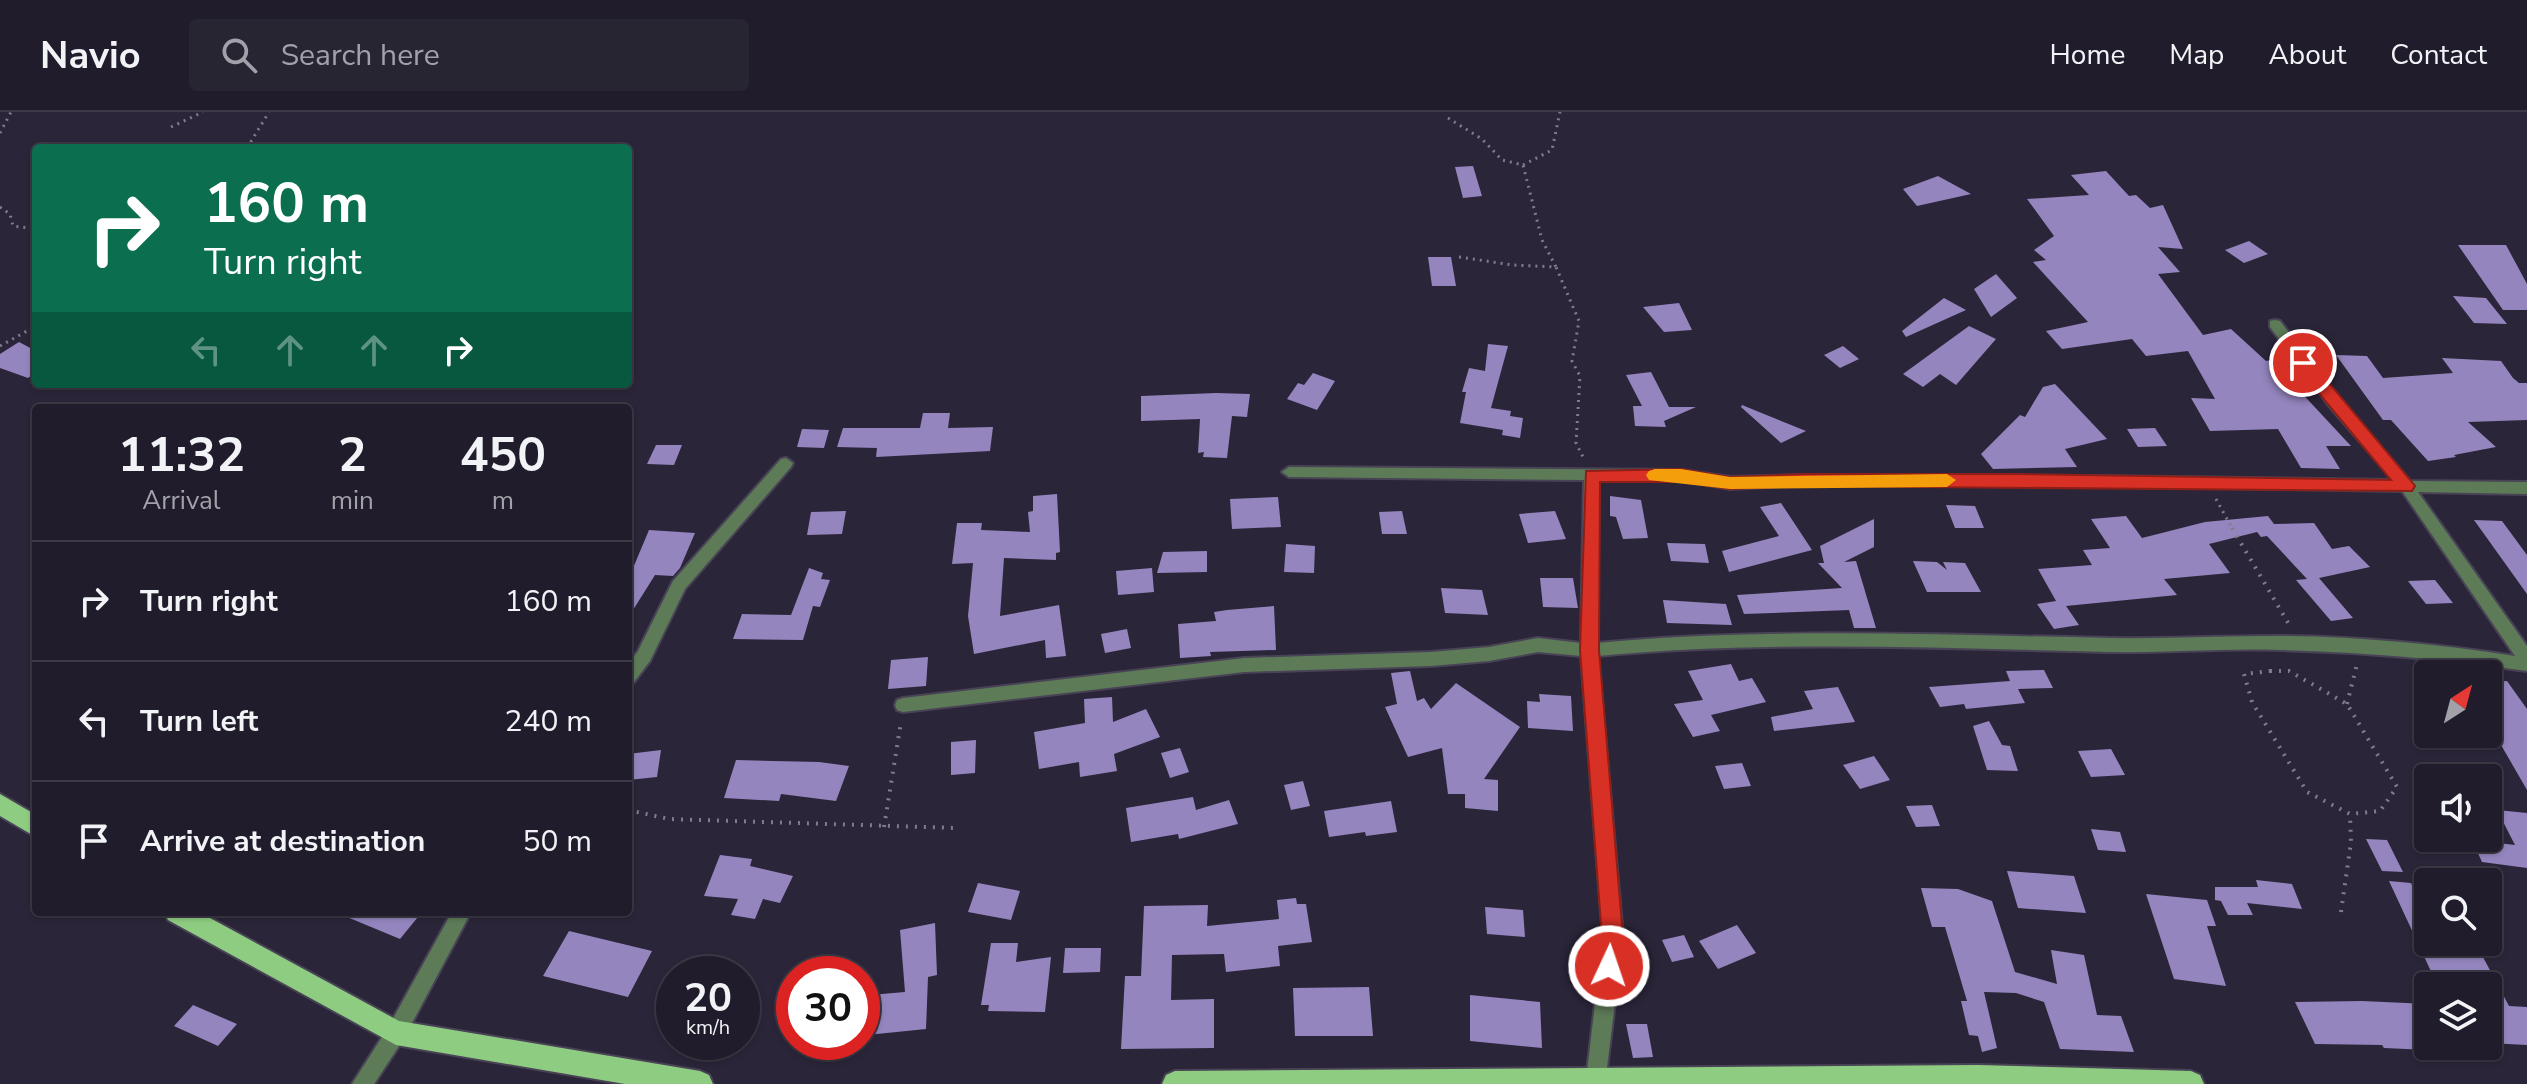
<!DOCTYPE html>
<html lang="en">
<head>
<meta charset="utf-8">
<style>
	:root { --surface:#201c2b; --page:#282533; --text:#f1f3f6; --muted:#a2a1a9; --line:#3d3a47 }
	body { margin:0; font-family:"Nunito Sans",sans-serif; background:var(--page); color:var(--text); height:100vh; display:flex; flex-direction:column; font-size:30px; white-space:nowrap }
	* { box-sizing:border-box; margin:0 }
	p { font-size:26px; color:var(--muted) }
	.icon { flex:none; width:44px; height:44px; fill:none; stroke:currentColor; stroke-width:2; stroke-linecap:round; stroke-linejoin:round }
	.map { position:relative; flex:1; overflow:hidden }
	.sheet { position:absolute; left:32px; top:292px; width:600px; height:512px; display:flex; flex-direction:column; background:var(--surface); border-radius:8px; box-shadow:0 2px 6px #0004,0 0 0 2px var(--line) }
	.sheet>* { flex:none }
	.top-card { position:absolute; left:32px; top:32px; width:600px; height:244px; border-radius:8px; box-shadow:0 2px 6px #0004,0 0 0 2px var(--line); background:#0b6e4f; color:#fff; overflow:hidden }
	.needle { width:52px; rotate:36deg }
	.buttons { position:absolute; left:2414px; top:548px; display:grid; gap:16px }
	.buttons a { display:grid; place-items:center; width:88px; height:88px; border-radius:8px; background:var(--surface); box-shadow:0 2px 6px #0004,0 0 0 2px var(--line); font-size:40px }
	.speed { position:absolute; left:656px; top:844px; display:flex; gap:16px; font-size:40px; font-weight:700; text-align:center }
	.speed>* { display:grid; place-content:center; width:104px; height:104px; border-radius:50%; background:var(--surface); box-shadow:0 2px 6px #0004,0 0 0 2px var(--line); line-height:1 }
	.speed small { font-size:20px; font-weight:400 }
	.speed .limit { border:12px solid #d22; background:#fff; color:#111 }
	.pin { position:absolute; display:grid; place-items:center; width:68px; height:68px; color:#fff; margin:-34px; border:4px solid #fff; border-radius:50%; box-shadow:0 2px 8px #0007 }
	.me { position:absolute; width:88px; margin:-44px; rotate:3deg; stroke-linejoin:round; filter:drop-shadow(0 0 6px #0008) }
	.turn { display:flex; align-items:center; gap:28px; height:168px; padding:0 40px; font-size:36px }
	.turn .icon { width:104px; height:104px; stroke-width:2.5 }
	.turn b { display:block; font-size:56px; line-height:68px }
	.lanes { display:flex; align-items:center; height:76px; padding:0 40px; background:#0003; justify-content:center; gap:40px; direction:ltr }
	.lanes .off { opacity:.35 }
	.eta { display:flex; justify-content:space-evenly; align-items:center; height:136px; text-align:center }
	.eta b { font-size:48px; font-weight:700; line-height:56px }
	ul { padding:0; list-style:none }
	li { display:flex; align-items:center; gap:24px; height:120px; padding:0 40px; border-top:2px solid var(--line) }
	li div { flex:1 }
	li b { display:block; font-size:30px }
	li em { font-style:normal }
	header { display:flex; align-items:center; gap:48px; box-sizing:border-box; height:112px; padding:0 40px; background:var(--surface); border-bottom:2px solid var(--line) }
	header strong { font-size:38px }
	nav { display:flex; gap:44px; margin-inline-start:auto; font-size:28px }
	.search { width:560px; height:72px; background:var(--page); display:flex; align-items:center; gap:20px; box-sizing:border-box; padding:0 28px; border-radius:8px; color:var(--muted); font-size:30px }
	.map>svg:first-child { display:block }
	.building { fill:#9585be }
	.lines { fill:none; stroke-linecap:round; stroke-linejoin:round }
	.street-casing { stroke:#494356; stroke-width:4 }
	.primary-casing { stroke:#494356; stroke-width:4 }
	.path-far1 { stroke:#817c8d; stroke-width:3; stroke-dasharray:2 5; stroke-linecap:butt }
	.path { stroke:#817c8d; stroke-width:4; stroke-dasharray:2 7; stroke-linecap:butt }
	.street { fill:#5d7b57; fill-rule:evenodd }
	.primary { fill:#8ecd81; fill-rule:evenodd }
	.route { fill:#d93025; stroke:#8d1f18; stroke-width:2 }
	.slow { fill:#f59e0b }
</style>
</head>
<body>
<header>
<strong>Navio</strong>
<div class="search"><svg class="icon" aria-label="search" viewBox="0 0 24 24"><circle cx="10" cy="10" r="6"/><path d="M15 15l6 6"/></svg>Search here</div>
<nav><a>Home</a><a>Map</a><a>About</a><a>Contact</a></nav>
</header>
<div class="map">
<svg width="2527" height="972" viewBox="0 0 2527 972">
	<rect width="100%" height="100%" fill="#2b2539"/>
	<path class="building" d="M1473,54L1482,84L1463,86L1455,55Z
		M2106,59L2129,84L2136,83L2150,96L2163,93L2183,137L2158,135L2180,160L2158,162L2203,223L2231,217L2266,249L2271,248L2351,334H2326L2340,357L2301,356L2278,317L2210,319L2191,286L2215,287L2188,239L2146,244L2132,227L2062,237L2046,219L2088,210L2033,150L2046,148L2034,138L2054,124L2027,87L2089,83L2071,63Z
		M1938,64L1971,82L1917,94L1903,77Z
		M2249,129L2268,142L2244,151L2225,138Z
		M2458,133H2506L2527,172V198H2503Z
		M1428,145H1451L1456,174H1432Z
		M1996,162L2017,186L1991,205L1974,177Z
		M2453,184L2486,186L2507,212L2474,211Z
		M1944,186L1966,198L1906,225L1902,219Z
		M1679,191L1692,218L1664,220L1643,195Z
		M1969,214L1996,227L1956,273L1940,262L1923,275L1903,262Z
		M19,230L36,239V260L28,266L0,256V242Z
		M1488,232L1508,234L1491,296L1511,299L1510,304L1523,306L1520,326L1502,323L1503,318L1460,311L1466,280H1462L1469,256L1485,259Z
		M1843,234L1859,247L1840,256L1824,243Z
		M2336,243L2367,244L2383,266L2453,261L2442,246L2501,249L2513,266L2519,271H2527V308L2468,310L2496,335L2454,343L2456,345L2428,349L2391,308H2383Z
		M1651,260L1669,295H1696L1664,309L1666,315L1635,314L1633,294H1642L1626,263Z
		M1313,261L1335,269L1317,298L1287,287L1298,271L1304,273Z
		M2055,272L2107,327L2065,337L2077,355L1993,357L1981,342L2020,303L2025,305L2043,275Z
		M1216,281L1250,282L1247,305L1232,304L1227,346L1203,345L1204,340L1198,341L1200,307L1141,309V284Z
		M1742,293L1806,319L1781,331L1741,295Z
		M923,301H950L948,316L993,315L990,339L876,345L877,336L837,335L843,316H920Z
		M2155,316L2167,334L2138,335L2127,317Z
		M802,317L829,318L824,336L797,335Z
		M656,333H682L674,353L647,352Z
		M1057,382L1060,440L1056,441V448L1004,446L1000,504L1059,493L1066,544L1046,546L1045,528L974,542L968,504L973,451L952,452L957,411H982L981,418L1030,420L1028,400L1033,399V384Z
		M1610,384L1641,388L1648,426L1623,427L1616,405L1610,404Z
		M1278,385L1281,415L1232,417L1230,387Z
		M1781,391L1812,438L1729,460L1722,439L1779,424L1760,395Z
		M1946,393L1975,394L1984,416H1955Z
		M846,399L842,422L807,423L811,400Z
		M1402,399L1407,422H1382L1379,400Z
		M1555,399L1566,427L1528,431L1519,402Z
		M2126,404L2142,426L2205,410L2268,404L2274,412L2314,411L2332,437L2349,434L2370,455L2319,466L2353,506L2331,509L2296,468L2307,467L2267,424L2261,425L2257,420L2209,432L2230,461L2164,467L2177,483L2066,494L2079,513L2054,517L2037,492L2056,489L2038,457L2092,453L2083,438L2110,436L2091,407Z
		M1874,407V435L1844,450L1856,449L1876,516H1854L1849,498L1744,502L1737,483L1842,476L1818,451H1824L1820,434Z
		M2474,408L2502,409L2527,443V482Z
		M649,418L695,421L680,456L673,464L655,463L628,506V468Z
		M1667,431L1705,432L1709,451L1671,449Z
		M1286,432L1315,434L1314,461L1284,460Z
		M1207,439V460L1157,461L1163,440Z
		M1913,449L1937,450L1947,458L1943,450L1965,451L1981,480H1927Z
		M809,456L823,461L821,467L830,468L820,495L813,494L803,528L733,527L742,502L791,503Z
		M1152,456L1154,480L1118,483L1116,459Z
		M1540,466H1573L1578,496L1543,495Z
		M2435,468L2453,491L2426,492L2408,469Z
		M1441,476L1482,478L1488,503L1445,501Z
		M1663,488L1726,492L1732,513L1667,511Z
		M1274,494L1276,538L1210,540L1211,544L1180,546L1178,512L1216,509L1214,500L1227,498Z
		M1127,517L1131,536L1105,541L1101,522Z
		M928,545L926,574L888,577L891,548Z
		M1731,552L1739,569L1752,566L1766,590L1711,603L1720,619L1693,625L1674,592L1703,588L1688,559Z
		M2044,558L2053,576L2018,577L2025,591L1966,597L1964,592L1940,595L1929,575L2010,569L2006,559Z
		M1410,559L1417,589L1424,586L1431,597L1456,571L1520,615L1484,667L1498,668V699L1465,696V682H1448L1442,636L1408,645L1385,595L1397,592L1391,561Z
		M2507,569L2527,597V678L2497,626L2488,627V570Z
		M1838,575L1855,610L1774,619L1771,605L1813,597L1804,579Z
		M1539,582L1571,584L1573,619L1528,616L1527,589L1540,590Z
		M1112,585L1113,610L1146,597L1160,625L1114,642L1117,659L1080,665L1079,650L1039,657L1034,620L1085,611L1084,587Z
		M1989,609L2002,633L2010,634L2018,659L1987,658L1973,614Z
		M976,628L975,661L951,663V630Z
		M1180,636L1189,660L1170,666L1161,641Z
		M2111,637L2125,663L2091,665L2078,639Z
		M661,638L657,665L628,668V642Z
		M1874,644L1890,668L1860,677L1843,653Z
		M736,648L819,650L849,654L836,689L781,682L779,689L724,686Z
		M1742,651L1751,674L1724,677L1715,654Z
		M1303,669L1310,694L1291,698L1284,673Z
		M1193,685L1196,698L1229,688L1238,712L1179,727L1178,722L1131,730L1126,696Z
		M1391,689L1397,720L1366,724L1365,720L1329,725L1324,699Z
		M1932,693L1940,714L1916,715L1906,694Z
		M2497,698L2527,701V756L2482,750L2472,728L2515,733Z
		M2091,717L2120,720L2126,740L2098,738Z
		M2366,727L2387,728L2403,760L2382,759Z
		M720,743L752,747L750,754L793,764L780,791L763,787L755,807L731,803L738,787L704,784Z
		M2007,759L2074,764L2086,801L2018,796Z
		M2256,768L2292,772L2302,797L2247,791L2253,803H2228L2221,789L2215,788V775H2258Z
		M2389,769L2411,771L2428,806V830H2475L2509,894L2527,895V933L2488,931V871L2435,868Z
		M978,771L1020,779L1011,808L968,800Z
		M1921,776L1958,777L1992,789L2015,860L2057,872L2051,838L2084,843L2097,903L2121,904L2134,940L2060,937L2044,890L2016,881L1984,880L1997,936L1982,940L1978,924L1969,923L1961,889H1967L1945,815H1932Z
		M2146,782L2207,788L2216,814H2207L2226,874L2174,867Z
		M1296,786L1297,792H1306L1312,830L1278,834L1280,854L1226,860L1224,842L1172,843L1171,888L1214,887V936L1121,937L1125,864H1141L1144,794L1208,793L1207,814L1279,807L1277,788Z
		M1485,795L1523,798L1525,825L1487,822Z
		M335,800H422L400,827Z
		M935,811L937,863L928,865L926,917L867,923L870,883L905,880L900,818Z
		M1737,813L1756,841L1718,857L1699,829Z
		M569,819L652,839L628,885L543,864Z
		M1684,823L1694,845L1672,850L1662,828Z
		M991,831H1018L1016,850L1051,845L1045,900L988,899L989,893H981Z
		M1065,836H1101L1100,860L1063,861Z
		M1369,875L1373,924H1295L1293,876Z
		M1470,883L1540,890L1542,936L1470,929Z
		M2362,889L2428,892V938L2384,936L2382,933L2315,932L2295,890Z
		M193,893L237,912L218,934L174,914Z
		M1626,912H1647L1653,945L1633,946Z"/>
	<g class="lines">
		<g class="street-casing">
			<path id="street" d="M2275,208L2280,209L2340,287L2410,369L2527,370V382L2418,380L2527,534V559C2445,547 2363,540 2280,538C2224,536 2167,541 2111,540C1940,536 1768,528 1598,544L1623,825L1605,972H1587L1586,968L1603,825L1581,544L1538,540L1489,549L1431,554L1244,560L903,600L897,598L895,593L897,588L903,586L1244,546L1431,540L1489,535L1538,526L1581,531L1584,368L1289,365L1282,360L1289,355L1681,358L1730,365L1804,363L2094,364L2393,368L2330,295L2270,215V209ZM1599,368H1681L1730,377L1804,373L2094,374L2402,379L2515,544C2436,532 2355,524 2274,524C2220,524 2166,527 2111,526C1940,523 1768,515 1597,531Z
				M786,346L793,351L791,355L685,477L650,549L634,570L628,572V552L638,539L673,469L781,347Z
				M452,800H471L403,928L374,972H352L389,914Z"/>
		</g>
		<g class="primary-casing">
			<path id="primary" d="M0,682L36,703V725L0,704Z
				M164,800H199L399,909L700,959L709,963L713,972H625L396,933L168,808Z
				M1978,953L2191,959L2200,963L2204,972H1162L1166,963L1175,959Z"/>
		</g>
		<path class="path-far1" d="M1448,6L1482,27L1502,48L1523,53L1542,128L1556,155
			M171,15L203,0
			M0,21L11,0
			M247,36L269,0
			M1523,53L1552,38L1560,0
			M0,95L10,102L13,114L36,117
			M1459,145L1513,153L1556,155L1579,209L1572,249L1580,264L1576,331L1584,347
			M0,234L36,214
			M2216,387L2233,418"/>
		<path class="path" d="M2232,416L2290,514
			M2270,559H2289L2347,592L2397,675L2380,699L2350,702L2307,680L2252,590L2244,562Z
			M2347,592L2357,552
			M628,698L669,707L956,716
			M884,715L901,610
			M2341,800L2351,730L2350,702"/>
		<use href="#street" class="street"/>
		<use href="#primary" class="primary"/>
	</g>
	<path class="route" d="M2303,246L2309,247L2412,370L2415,374L2412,379L1804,374L1730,377L1681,370H1600L1599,538L1623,825L1617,861L1609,864L1602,861L1598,854L1602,825L1580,538L1586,359L1681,357L1730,365L1804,362H2015L2391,368L2297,255V247Z"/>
	<path class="slow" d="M1655,357H1681L1730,365L1947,362L1956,368L1947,375L1730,377L1649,368L1646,363L1649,359Z"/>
</svg>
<div class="buttons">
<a><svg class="needle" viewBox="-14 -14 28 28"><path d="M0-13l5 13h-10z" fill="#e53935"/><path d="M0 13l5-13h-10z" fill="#a2a1a9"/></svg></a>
<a><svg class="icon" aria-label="sound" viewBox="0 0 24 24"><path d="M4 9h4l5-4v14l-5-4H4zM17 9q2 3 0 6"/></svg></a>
<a><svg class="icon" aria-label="search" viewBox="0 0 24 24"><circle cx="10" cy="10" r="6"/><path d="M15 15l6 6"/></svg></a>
<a><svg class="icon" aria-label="layers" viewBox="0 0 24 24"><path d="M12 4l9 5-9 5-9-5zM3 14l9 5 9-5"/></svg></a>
</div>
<div class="speed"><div>20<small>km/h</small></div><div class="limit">30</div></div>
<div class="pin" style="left:2303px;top:251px;background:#d93025"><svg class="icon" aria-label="arrive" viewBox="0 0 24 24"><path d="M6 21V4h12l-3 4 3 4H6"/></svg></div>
<svg class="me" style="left:1609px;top:854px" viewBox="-20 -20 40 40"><circle r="17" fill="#d93025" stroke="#fff" stroke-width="3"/><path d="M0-11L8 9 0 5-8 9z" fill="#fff"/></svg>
<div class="top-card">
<div class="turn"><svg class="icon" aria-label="right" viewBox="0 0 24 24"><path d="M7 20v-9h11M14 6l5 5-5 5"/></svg><div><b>160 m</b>Turn right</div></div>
<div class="lanes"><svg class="icon off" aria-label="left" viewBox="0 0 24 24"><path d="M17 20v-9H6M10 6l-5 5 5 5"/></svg><svg class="icon off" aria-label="ahead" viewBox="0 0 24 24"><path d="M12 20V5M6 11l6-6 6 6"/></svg><svg class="icon off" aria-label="ahead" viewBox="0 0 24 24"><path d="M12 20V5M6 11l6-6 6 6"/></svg><svg class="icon" aria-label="right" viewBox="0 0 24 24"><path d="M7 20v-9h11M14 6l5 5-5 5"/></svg></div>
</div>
<section class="sheet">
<div class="eta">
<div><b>11:32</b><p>Arrival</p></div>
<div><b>2</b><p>min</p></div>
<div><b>450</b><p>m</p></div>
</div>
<ul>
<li><svg class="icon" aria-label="right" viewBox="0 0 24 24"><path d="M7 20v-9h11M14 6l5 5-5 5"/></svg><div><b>Turn right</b></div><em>160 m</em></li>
<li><svg class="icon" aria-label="left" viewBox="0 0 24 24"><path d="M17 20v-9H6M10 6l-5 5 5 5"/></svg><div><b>Turn left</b></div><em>240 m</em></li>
<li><svg class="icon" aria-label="arrive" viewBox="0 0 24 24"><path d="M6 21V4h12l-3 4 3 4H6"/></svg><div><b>Arrive at destination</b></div><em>50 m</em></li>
</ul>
</section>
</div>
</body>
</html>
